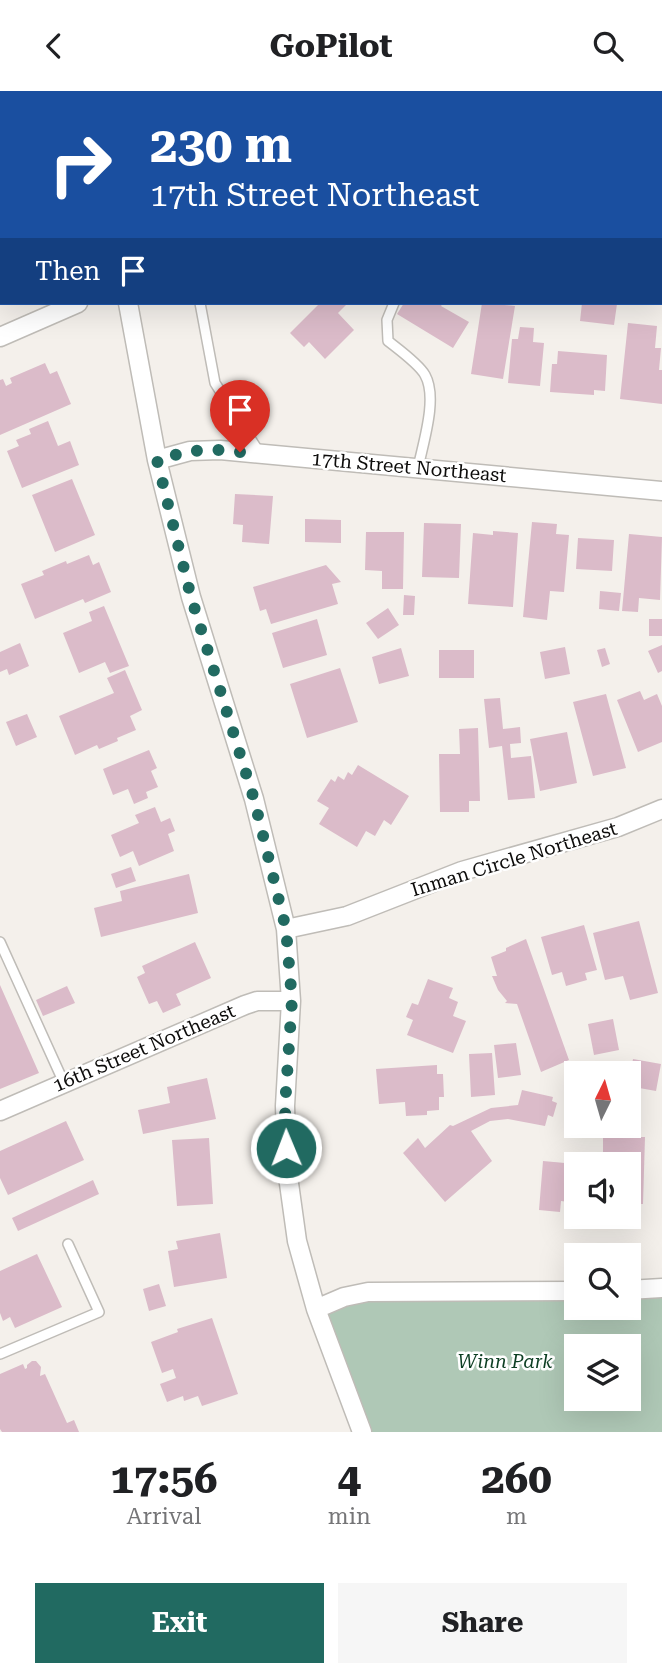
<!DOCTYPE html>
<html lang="en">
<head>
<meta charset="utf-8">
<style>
	:root { --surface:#fff; --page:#f6f6f6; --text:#202124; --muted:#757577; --accent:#216a61 }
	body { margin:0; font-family:"Roboto Serif",serif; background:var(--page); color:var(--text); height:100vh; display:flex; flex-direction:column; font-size:26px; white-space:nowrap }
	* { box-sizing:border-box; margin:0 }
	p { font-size:23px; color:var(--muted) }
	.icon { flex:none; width:38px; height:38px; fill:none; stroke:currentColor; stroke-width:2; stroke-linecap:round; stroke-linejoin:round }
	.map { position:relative; height:1341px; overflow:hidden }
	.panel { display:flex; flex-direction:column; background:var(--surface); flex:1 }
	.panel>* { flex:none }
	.top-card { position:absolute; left:0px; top:0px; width:663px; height:214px; box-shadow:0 7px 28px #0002; background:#1a4fa0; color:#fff; overflow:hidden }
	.needle { width:46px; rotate:5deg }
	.tools { position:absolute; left:564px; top:970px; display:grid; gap:14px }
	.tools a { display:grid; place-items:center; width:77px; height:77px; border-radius:0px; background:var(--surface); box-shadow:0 7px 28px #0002; font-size:35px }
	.pin { position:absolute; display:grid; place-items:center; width:60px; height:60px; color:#fff; margin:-72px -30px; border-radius:50% 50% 50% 0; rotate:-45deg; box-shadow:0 0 7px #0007 }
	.pin .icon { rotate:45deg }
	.me { position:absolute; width:77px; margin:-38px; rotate:359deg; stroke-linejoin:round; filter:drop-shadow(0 0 5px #0008) }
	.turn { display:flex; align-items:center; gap:24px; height:147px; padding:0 35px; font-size:32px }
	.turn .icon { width:91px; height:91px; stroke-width:2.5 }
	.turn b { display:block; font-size:49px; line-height:60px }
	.then { display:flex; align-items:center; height:66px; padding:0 35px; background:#0003; gap:14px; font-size:26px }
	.eta { display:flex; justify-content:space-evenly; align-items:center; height:119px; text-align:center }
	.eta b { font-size:42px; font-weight:700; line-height:49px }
	.button { display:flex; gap:14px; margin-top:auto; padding:14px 35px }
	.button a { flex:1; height:80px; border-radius:0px; background:var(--accent); color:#fff; font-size:28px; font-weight:700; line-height:80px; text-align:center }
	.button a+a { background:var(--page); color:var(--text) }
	header { display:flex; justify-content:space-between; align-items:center; height:91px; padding:0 35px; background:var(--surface); font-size:32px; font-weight:700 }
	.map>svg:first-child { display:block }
	.green { fill:#afc8b6; fill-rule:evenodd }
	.building { fill:#dbbbc9 }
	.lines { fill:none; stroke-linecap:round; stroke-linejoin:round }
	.lane-casing { stroke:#bfbcb7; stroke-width:12 }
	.street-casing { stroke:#bfbcb7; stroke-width:21 }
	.lane { stroke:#fff; stroke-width:9 }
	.street { stroke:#fff; stroke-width:18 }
	.route { stroke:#216a61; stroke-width:12; stroke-dasharray:0 21.6 }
	.labels { text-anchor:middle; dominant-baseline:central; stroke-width:5; stroke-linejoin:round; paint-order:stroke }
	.street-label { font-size:19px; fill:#0c0b0a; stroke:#fff }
	.park-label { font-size:19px; font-style:italic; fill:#0c3e22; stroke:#fff }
</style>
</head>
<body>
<header><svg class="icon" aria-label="back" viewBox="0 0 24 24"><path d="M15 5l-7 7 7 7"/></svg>GoPilot<svg class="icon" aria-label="search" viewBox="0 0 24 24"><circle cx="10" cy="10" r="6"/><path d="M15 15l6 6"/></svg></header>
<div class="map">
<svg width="662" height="1341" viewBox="0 0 662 1341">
	<rect width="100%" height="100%" fill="#f4f0eb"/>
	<path class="green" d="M662,1193V1341H355L319,1223L368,1206L576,1197V1216H628V1194ZM576,1255H628V1307H576Z"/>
	<path class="building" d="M320,212H344L346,214L338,222L354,239L325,268L309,251L304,256L290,242Z
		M404,212H443L441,215L469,231L453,257L397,223Z
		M482,212L515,215L503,288L471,283Z
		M582,212L617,213L614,234L580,230Z
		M628,232L657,235L655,257H661L659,279H662V313L620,308Z
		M520,236L534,237L533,251L544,252L540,295L508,292L512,248H518Z
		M558,260L607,264L605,300L594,299V304L550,301L552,273H557Z
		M45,272L50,283L57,280L71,313L0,344V289L3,288L6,295L12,292L10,287Z
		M48,330L58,355L70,350L79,374L22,397L7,360L19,355L16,349L31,343L29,338Z
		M72,388L95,444L55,461L32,404Z
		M235,403L273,405L269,453L242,451L243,434L233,433Z
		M305,428L341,429V452L305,451Z
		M532,431L557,433L556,443L569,444L564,501L550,500L547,529L523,526Z
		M424,432L461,433L459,487L422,486Z
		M493,440L518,442L513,516L468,513L473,442L493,444Z
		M366,441H404L403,498H382V480L365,479Z
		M629,443L662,446L660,509L639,507L638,521L622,520Z
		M578,447L614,449L612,480L576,478Z
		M89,464L93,474L99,471L111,501L85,512L83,508L35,528L21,493L44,484L42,480L66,470L67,473Z
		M326,474L341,491L332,493L338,513L271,533L266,518L260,520L253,496Z
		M600,500L621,502L619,520L599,518Z
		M404,504L415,505L414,524H403Z
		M104,515L129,575L110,582L105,571L79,582L63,542L92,530L89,521Z
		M388,517L399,534L378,548L366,532Z
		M317,528L327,564L283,577L272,542Z
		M649,528H662V545H649Z
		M20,552L29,575L9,584L7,578L0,581V561Z
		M662,554V580L658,582L648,560Z
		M565,556L570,583L545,588L540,561Z
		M401,557L409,585L379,593L372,566Z
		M605,557L610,573L602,576L597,559Z
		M439,559H474V587H439Z
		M340,577L358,631L307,647L290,593Z
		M125,579L142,619L130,625L136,639L117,647L118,650L99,658L97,654L75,664L59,625L114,602L107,587Z
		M640,600L644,609L657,603L662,615V651L638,661L617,609Z
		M606,603L626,677L593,685L573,611Z
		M500,607L503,638L520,636L521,652L510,653L511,667L531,665L535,707L508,709L502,655L489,657L484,608Z
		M27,623L37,646L16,655L6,631Z
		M478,637L480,710H469V721H440L439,663H460L459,638Z
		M567,641L577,692L540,700L530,648Z
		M149,659L157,677L151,680L158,696L146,701L148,707L134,713L128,698L113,704L103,678Z
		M358,674L409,705L391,734L384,729L375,745L366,740L357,756L319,733L329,717L317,710L331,688L335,691L338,685L344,689L348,681L352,684Z
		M155,716L161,731L170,727L175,740L168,743L174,760L139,775L133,760L120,766L111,744L139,732L135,724Z
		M131,776L136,790L116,797L111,783Z
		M189,783L198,822L101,846L94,817L122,810L120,800Z
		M639,830L658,902L630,909L623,885L605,889L593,842Z
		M584,834L597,879L585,882L587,889L566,895L562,881L552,884L541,846Z
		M526,848L569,969L541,981L517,913L505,912L507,910L498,899L492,885H497L491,866L506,860V857Z
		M195,851L211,887L176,903L181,914L163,922L157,910L149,913L137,886L145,882L142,875Z
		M428,888L453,897L449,907L458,911L453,925L466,930L453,962L407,944L413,929L406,926L412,912L418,914Z
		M0,894L39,982L0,998Z
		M67,895L75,912L43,925L36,909Z
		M613,928L619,959L594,964L588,933Z
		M516,952L521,984L498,987L494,954Z
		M492,962L495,1004L471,1006L469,963Z
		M633,968L661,973L656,1000L628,995Z
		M437,974V983H443L444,1006H439V1019L427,1020V1024L406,1025L405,1011L379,1013L376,978Z
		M207,987L216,1028L143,1043L138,1019L170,1012L167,996Z
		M522,999L553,1006L552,1010L557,1012L553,1026L548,1024L545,1035L508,1028L490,1030L471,1040L492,1070L445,1111L403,1062L418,1047L425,1057L450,1034L453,1035L491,1017L518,1014Z
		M66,1030L84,1069L8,1104L0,1087V1060Z
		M603,1046H645L643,1113H628V1073H603Z
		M209,1047L213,1113L177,1115L172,1049Z
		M543,1070L576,1073V1112L561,1110L560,1121L539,1119Z
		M93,1089L99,1103L18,1140L12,1127Z
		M220,1142L227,1187L174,1196L168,1160L178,1158L176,1150Z
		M37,1163L62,1216L15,1237L10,1226L3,1230L0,1222V1180Z
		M159,1193L166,1215L149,1220L143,1198Z
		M212,1227L238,1303L202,1315L198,1305L184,1310L183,1305L167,1311L160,1293L176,1287L173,1278L162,1282L151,1251L178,1241L177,1238Z
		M32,1270H36L41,1276L40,1285L45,1283L67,1332L74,1329L79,1341H2L0,1338V1283L23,1273L25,1278L27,1277V1274Z"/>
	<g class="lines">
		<g class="lane-casing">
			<path id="lane" d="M168,0L170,2
				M200,212L215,292L259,361
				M394,212L387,229L388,250C398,258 419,273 425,284C438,307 423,352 418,377
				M0,851L64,992
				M0,1263L99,1221L68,1153"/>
		</g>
		<g class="street-casing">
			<path id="street" d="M91,0V2
				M128,212L157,369L191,506L254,708L286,838L291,910L285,1015L287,1078L297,1150L316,1218L362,1341
				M0,246L78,212
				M157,369L190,360L220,359L662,400
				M286,838L347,825L462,780L618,736L662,718
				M0,1020L245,914L257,910H291
				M628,1199L662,1197
				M316,1218L344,1206L368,1201L576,1200"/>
		</g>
		<use href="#lane" class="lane"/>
		<use href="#street" class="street"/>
	</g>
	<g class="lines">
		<path class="route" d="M240,361L220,359L190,360L157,369L191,506L254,708L286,838L292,909L285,1015L286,1057"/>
	</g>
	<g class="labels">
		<g class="street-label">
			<text transform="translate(409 376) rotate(5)">17th Street Northeast</text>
			<text transform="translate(514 768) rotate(-17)">Inman Circle Northeast</text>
			<text transform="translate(144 957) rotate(-23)">16th Street Northeast</text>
		</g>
		<g class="park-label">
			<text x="505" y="1270">Winn Park</text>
		</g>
	</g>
</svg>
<div class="tools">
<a><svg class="needle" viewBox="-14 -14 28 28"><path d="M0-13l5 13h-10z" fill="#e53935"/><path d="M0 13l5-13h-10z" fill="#757577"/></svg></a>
<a><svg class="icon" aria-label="sound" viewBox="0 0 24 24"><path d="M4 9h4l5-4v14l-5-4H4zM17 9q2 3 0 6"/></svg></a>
<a><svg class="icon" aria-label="search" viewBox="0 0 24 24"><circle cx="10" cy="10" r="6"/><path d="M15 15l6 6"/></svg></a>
<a><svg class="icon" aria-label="layers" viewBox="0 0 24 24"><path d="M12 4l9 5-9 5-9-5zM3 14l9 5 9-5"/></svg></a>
</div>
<div class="pin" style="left:240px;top:361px;background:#d93025"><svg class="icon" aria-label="arrive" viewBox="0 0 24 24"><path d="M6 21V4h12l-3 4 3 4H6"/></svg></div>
<svg class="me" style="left:286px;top:1057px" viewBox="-20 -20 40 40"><circle r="17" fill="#216a61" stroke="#fff" stroke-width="3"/><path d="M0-11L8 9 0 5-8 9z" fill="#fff"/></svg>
<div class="top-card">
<div class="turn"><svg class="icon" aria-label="right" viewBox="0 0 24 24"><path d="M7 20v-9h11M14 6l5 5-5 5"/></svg><div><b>230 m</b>17th Street Northeast</div></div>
<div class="then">Then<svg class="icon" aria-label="arrive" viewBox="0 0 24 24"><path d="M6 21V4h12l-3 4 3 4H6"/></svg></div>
</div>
</div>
<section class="panel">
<div class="eta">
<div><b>17:56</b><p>Arrival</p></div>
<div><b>4</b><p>min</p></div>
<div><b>260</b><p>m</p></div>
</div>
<div class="button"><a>Exit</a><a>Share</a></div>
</section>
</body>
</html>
